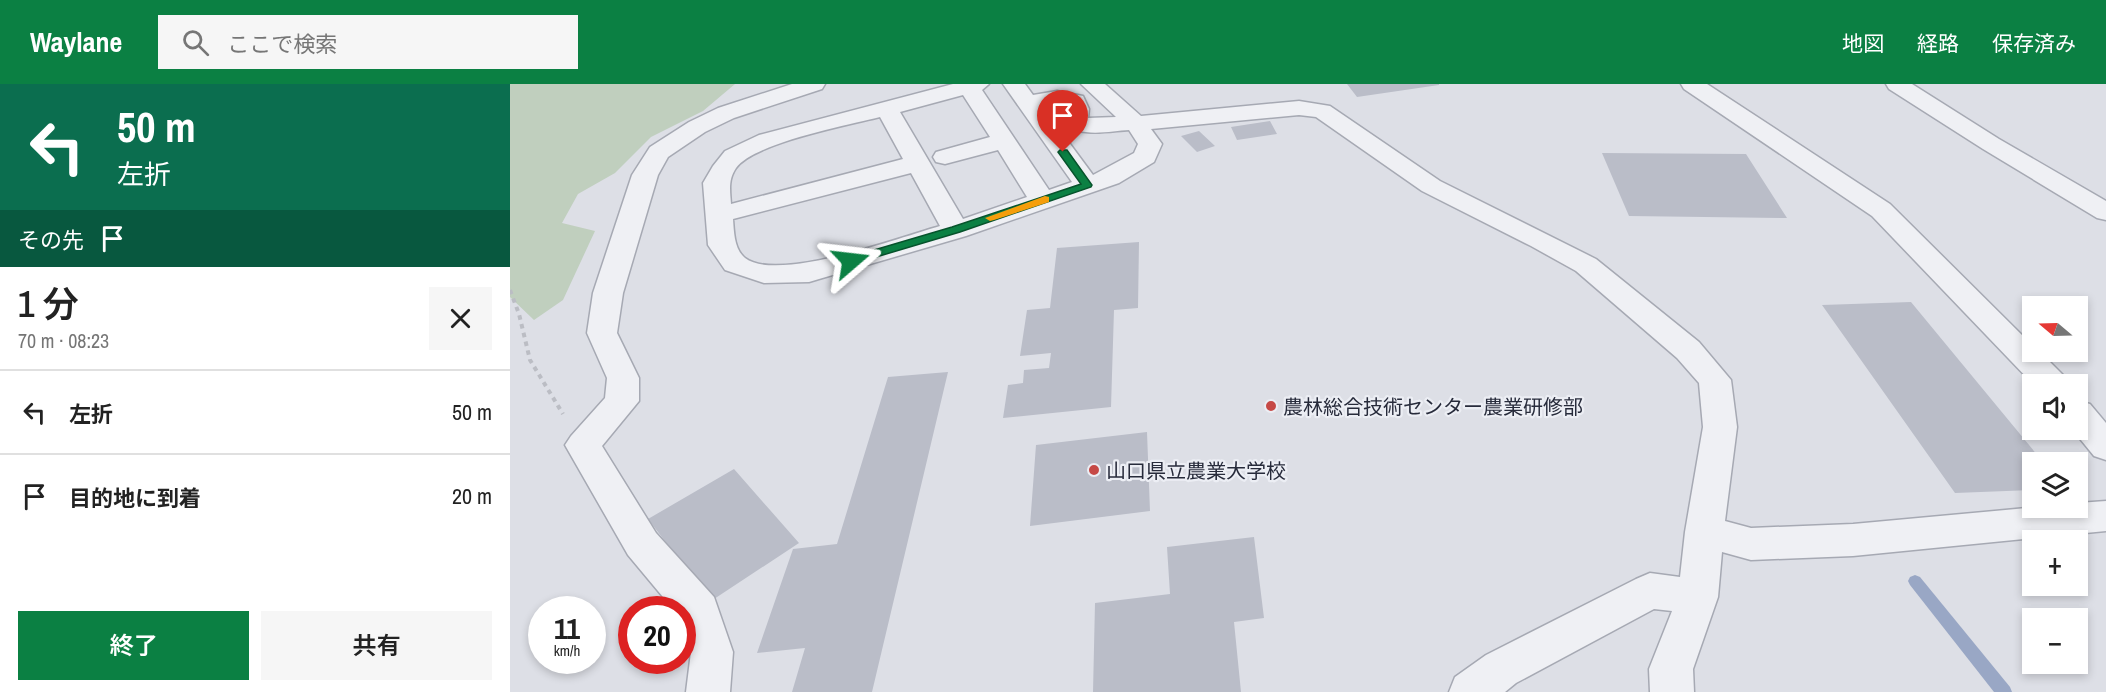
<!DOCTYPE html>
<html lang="ja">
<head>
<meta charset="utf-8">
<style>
	:root { --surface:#fff; --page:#f6f6f6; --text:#222; --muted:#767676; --line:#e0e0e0; --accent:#0b8043 }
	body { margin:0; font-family:"Archivo Narrow","Noto Sans JP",sans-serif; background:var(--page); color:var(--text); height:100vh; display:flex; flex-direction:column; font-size:22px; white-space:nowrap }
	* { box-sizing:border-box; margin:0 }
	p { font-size:20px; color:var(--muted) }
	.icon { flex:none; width:33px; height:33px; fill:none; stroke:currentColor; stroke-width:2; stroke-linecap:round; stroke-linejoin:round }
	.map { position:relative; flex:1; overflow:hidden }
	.sheet { display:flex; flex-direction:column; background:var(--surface); width:510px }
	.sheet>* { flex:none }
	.hud { background:#0b6e4f; color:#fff; overflow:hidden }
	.needle { width:39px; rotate:289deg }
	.fabs { position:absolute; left:1512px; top:212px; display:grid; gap:12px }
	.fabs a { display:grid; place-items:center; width:66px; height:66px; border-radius:0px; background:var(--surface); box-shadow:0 3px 9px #0003; font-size:30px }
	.speed { position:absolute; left:18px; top:512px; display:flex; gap:12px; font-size:30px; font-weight:700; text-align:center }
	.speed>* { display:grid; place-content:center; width:78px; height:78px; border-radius:50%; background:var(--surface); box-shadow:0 3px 9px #0003; line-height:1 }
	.speed small { font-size:15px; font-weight:400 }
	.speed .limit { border:9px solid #d22; background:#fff; color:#111 }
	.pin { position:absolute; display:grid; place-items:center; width:51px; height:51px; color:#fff; margin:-62px -26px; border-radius:50% 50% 50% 0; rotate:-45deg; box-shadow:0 0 6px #0007 }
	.pin .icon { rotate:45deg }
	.me { position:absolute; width:66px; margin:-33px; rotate:73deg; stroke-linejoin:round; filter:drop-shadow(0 0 4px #0008) }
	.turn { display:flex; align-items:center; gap:21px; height:126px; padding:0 18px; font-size:27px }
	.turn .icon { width:78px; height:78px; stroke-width:2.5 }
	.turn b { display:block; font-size:42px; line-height:51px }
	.then { display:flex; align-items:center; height:57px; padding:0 18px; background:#0003; gap:12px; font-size:22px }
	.round { display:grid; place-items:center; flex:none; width:63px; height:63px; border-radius:0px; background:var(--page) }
	.head { display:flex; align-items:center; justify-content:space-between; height:102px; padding:0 18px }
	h1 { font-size:36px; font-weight:600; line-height:45px }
	.button { display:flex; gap:12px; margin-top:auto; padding:12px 18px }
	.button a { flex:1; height:69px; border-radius:0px; background:var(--accent); color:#fff; font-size:24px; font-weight:600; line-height:69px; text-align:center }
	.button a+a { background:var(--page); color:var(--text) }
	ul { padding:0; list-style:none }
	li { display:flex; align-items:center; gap:18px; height:84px; padding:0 18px; border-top:2px solid var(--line) }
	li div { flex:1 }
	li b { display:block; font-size:22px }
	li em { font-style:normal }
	header { display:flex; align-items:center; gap:36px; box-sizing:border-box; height:84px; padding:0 30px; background:var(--accent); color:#fff }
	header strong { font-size:28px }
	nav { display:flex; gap:33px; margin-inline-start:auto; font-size:21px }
	.search { width:420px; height:54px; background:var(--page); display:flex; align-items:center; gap:15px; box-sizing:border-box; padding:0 21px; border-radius:0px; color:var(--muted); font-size:22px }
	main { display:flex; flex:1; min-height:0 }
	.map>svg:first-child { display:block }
	.green { fill:#c0cfbe }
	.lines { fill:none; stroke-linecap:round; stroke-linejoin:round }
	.stream { fill:#99a7c5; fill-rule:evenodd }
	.building { fill:#babdc8 }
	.minor-casing { stroke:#a6a9b3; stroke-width:3 }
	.path { stroke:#bbbdc4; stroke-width:4; stroke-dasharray:4.5 4.5; stroke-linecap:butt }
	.minor { fill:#eff0f4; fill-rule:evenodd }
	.route { fill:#0b8043; stroke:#07532c; stroke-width:1.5 }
	.slow { fill:#f59e0b }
	.poi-dot { fill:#c64946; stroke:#eceef4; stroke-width:2 }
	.labels { text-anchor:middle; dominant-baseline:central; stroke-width:4.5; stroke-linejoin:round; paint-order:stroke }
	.poi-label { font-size:20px; fill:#272b3b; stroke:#eceef4; text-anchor:start }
</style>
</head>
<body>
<header>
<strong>Waylane</strong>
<div class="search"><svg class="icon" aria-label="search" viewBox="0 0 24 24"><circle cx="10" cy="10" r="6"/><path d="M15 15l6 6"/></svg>ここで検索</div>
<nav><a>地図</a><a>経路</a><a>保存済み</a></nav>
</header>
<main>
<section class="sheet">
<div class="hud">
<div class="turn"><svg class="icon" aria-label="left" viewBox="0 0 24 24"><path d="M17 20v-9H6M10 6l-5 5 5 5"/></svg><div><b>50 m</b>左折</div></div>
<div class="then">その先<svg class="icon" aria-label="arrive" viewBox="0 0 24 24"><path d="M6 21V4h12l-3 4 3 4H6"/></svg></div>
</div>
<div class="head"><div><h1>1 分</h1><p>70 m · 08:23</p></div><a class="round"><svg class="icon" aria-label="close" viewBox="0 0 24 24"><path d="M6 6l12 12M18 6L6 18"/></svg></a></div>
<ul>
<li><svg class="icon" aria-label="left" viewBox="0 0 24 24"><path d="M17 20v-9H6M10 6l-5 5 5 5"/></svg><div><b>左折</b></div><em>50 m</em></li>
<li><svg class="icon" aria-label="arrive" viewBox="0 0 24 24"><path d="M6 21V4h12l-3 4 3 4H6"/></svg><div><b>目的地に到着</b></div><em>20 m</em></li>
</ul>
<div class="button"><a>終了</a><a>共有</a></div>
</section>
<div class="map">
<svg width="1596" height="608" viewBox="0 0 1596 608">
	<rect width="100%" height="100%" fill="#dddfe6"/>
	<path class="green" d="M0,0H225L193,27L141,53L105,89L68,110L52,139L85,147L53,216L24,236L0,213Z"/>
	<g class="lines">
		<path class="stream" d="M1405,491L1410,493L1500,603L1502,608H1484L1400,501L1398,497L1400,493Z"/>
	</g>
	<path class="building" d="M837,0H929V1L847,13Z
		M760,37L767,50L727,56L721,43Z
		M689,47L705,62L687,68L671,52Z
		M1092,69L1236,70L1277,134L1119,132Z
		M629,158L628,224L604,226L601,323L493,334L498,301L513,299L514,286L539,284L541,269L510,272L517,226L540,224L547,164Z
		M1401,218L1533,378H1522V406L1445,409L1312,221Z
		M438,288L362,608H282L295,564L247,569L283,465L327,460L378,293Z
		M637,348L640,427L520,442L526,361Z
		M224,385L289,459L201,517L138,435Z
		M744,453L754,534L724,538L731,608H583L585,519L660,510L657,463Z"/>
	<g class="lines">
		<g class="minor-casing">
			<path id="minor" d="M282,0H315L312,5L224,34L195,48L158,73L148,91L113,209L107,249L129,294V317L92,362L146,449L204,513L223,568L220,608H176L181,568L172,540V525H163L118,471L55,361L61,352L95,314L97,294L77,249L83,209L122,91L140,63L179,38L208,24Z
				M443,0H479L472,6L539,106L562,98L493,0H515L523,11L547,7L573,12L579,25L578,34L606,33L571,0H595L631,32L789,17L820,22L930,97L1086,175L1189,258L1221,296L1227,343L1215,437L1241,444L1343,440L1528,423H1568V419L1596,417V447L1343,472L1241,476L1212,468L1208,513L1183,585L1184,608H1140L1139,585L1162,527L1144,525L1006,599L995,608H939L945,593L976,571L1126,495L1140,489L1170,493L1175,448L1193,343L1189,299L1167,274L1066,187L1021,162L912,107L806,33L789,31L641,45L652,60L644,78L609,99L456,152L309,195L299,198L254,199L215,186L198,161L193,99L203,82L215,67L249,51ZM453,11L480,53L426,68L423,73L426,78L435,80L488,66L517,113L453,135L390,28ZM547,21H555L554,37C567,55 600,47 619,46L628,60L624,69L583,91L532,22ZM370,33L393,75L221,120C220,106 218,96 226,84C244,59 338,41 370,33ZM401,89L430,142C391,153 268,199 235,174C224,165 224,148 223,135Z
				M1171,0H1197L1380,120L1522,261V267H1529L1554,292L1558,300H1523L1362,132L1174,5Z
				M1376,0H1402L1489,55L1596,117V136L1587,134L1473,65L1379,5Z
				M1568,317L1580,320L1596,339V376L1584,372L1562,345H1568Z"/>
		</g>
		<path class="path" d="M0,206L9,230L20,276L53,330"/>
		<use href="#minor" class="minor"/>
	</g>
	<path class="route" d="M550,66H557L582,101L581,103L450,148L346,179L341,180L336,177L337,174L442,143L571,100L548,68Z"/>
	<path class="slow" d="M535,112L539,113V118L484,136L480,137L475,134Z"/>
	<g class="poi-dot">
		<circle cx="761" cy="322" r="6"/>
		<circle cx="584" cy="386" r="6"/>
	</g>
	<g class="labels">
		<g class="poi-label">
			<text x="773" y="322">農林総合技術センター農業研修部</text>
			<text x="596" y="386">山口県立農業大学校</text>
		</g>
	</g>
</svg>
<div class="fabs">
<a><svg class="needle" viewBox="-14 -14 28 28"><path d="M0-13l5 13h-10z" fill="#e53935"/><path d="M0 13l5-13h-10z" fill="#767676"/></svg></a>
<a><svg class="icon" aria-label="sound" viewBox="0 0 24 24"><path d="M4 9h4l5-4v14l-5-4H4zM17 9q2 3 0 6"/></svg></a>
<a><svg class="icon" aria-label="layers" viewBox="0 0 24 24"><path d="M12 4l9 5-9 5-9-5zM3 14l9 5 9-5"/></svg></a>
<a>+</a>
<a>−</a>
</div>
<div class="speed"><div>11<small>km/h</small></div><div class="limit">20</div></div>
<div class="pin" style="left:553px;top:68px;background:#d93025"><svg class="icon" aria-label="arrive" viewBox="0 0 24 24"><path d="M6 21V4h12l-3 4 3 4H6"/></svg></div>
<svg class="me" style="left:341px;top:177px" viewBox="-20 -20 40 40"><path d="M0-17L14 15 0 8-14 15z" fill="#0b8043" stroke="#fff" stroke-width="4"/></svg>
</div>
</main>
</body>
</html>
